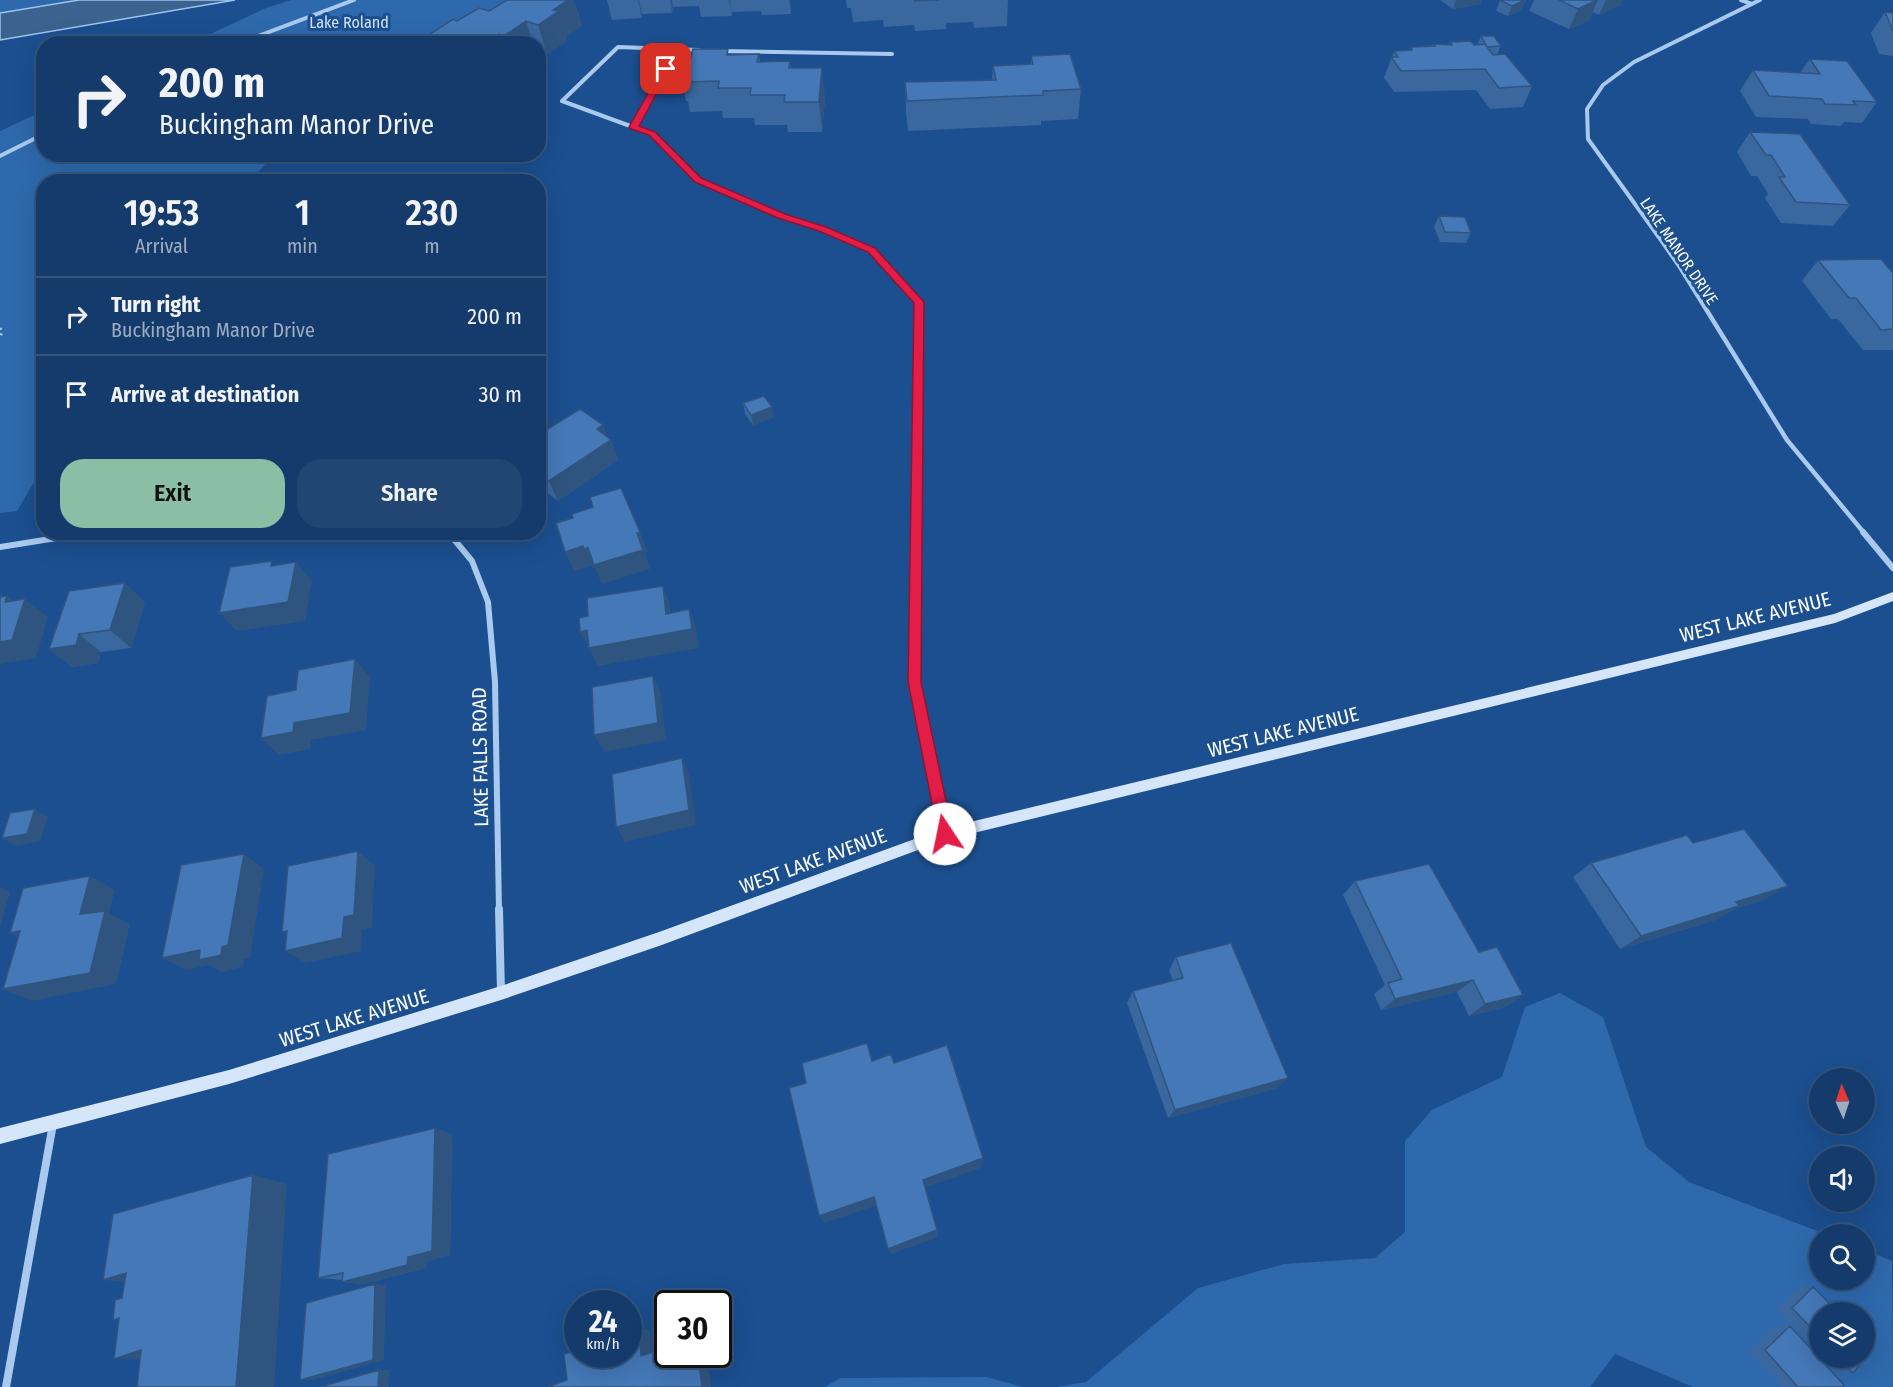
<!DOCTYPE html>
<html lang="en">
<head>
<meta charset="utf-8">
<style>
	:root { --surface:#143b6b; --page:#214673; --text:#f1f3f6; --muted:#9dadc1; --line:#33557e; --accent:#8abfa5 }
	body { margin:0; font-family:"Fira Sans Condensed",sans-serif; background:var(--page); color:var(--text); height:100vh; display:flex; flex-direction:column; font-size:22px; white-space:nowrap }
	* { box-sizing:border-box; margin:0 }
	p { font-size:20px; color:var(--muted) }
	.icon { flex:none; width:33px; height:33px; fill:none; stroke:currentColor; stroke-width:2; stroke-linecap:round; stroke-linejoin:round }
	.map { position:relative; flex:1; overflow:hidden }
	.details { position:absolute; left:36px; top:174px; width:510px; height:366px; display:flex; flex-direction:column; background:var(--surface); border-radius:24px; box-shadow:0 6px 24px #0002,0 0 0 2px var(--line) }
	.details>* { flex:none }
	.hud { position:absolute; left:36px; top:36px; width:510px; height:126px; border-radius:24px; box-shadow:0 6px 24px #0002,0 0 0 2px var(--line); background:#143b6b; color:var(--text); overflow:hidden }
	.needle { width:39px; rotate:357deg }
	.buttons { position:absolute; left:1809px; top:1068px; display:grid; gap:12px }
	.buttons a { display:grid; place-items:center; width:66px; height:66px; border-radius:50%; background:var(--surface); box-shadow:0 6px 24px #0002,0 0 0 2px var(--line); font-size:30px }
	.speed { position:absolute; left:564px; top:1290px; display:flex; gap:12px; font-size:30px; font-weight:700; text-align:center }
	.speed>* { display:grid; place-content:center; width:78px; height:78px; border-radius:50%; background:var(--surface); box-shadow:0 6px 24px #0002,0 0 0 2px var(--line); line-height:1 }
	.speed small { font-size:15px; font-weight:400 }
	.speed .limit { border:3px solid #111; border-radius:9px; background:#fff; color:#111 }
	.pin { position:absolute; display:grid; place-items:center; width:51px; height:51px; color:#fff; margin:-26px; border-radius:12px; box-shadow:0 3px 9px #0006 }
	.me { position:absolute; width:66px; margin:-33px; rotate:349deg; stroke-linejoin:round; filter:drop-shadow(0 0 4px #0008) }
	.turn { display:flex; align-items:center; gap:21px; height:126px; padding:0 24px; font-size:27px }
	.turn .icon { width:78px; height:78px; stroke-width:2.5 }
	.turn b { display:block; font-size:42px; line-height:51px }
	.eta { display:flex; justify-content:space-evenly; align-items:center; height:102px; text-align:center }
	.eta b { font-size:36px; font-weight:600; line-height:42px }
	.cta { display:flex; gap:12px; margin-top:auto; padding:12px 24px }
	.cta a { flex:1; height:69px; border-radius:24px; background:var(--accent); color:#111; font-size:24px; font-weight:600; line-height:69px; text-align:center }
	.cta a+a { background:var(--page); color:var(--text) }
	ul { padding:0; list-style:none }
	li { display:flex; align-items:center; gap:18px; height:78px; padding:0 24px; border-top:2px solid var(--line) }
	li div { flex:1 }
	li b { display:block; font-size:22px }
	li em { font-style:normal }
	.map>svg:first-child { display:block }
	.green { fill:#2e69ad; fill-rule:evenodd }
	.water { fill:#3c6290; stroke:#9cc4f0; stroke-width:1.5 }
	.lines { fill:none; stroke-linecap:round; stroke-linejoin:round }
	.path { stroke:#a9c9ee; stroke-width:3; stroke-dasharray:2 4; stroke-linecap:butt }
	.street-far3 { stroke:#a9c9ee; stroke-width:4 }
	.street-far2 { stroke:#a9c9ee; stroke-width:4.5 }
	.street-far1 { stroke:#a9c9ee; stroke-width:6 }
	.street { stroke:#a9c9ee; stroke-width:8 }
	.secondary { fill:#d6e6fa; fill-rule:evenodd }
	.wall { fill:#3a679d }
	.shaded-wall { fill:#305480 }
	.building { fill:#4478b7; stroke:#305480; stroke-width:1.5 }
	.route { fill:#e11d48; stroke:#92132f; stroke-width:1.5 }
	.labels { text-anchor:middle; dominant-baseline:central; stroke-width:6; stroke-linejoin:round; paint-order:stroke }
	.far-park-label { font-size:16px; fill:#cfe3fa; stroke:#1b4f8f }
	.far-street-label { font-size:16px; fill:#fff; stroke:#1b4f8f }
	.street-label { font-size:20px; fill:#fff; stroke:#1b4f8f }
</style>
</head>
<body>
<div class="map">
<svg width="1893" height="1387" viewBox="0 0 1893 1387">
	<rect width="100%" height="100%" fill="#1b4f8f"/>
	<path class="green" d="M0,0H79L0,13Z
		M291,0H510L426,43L189,44L266,8Z
		M43,111L44,154L274,155L250,181L44,182L43,467L17,511L0,513V131Z
		M1560,993L1603,1017L1646,1147L1689,1182L1825,1234H1820V1280H1864L1865,1250L1892,1261L1893,1387H1693L1615,1354L1590,1387H1056L1086,1382L1198,1288L1284,1264L1375,1258L1405,1232V1141L1432,1110L1502,1077L1525,1007ZM1820,1312H1864V1358H1820Z
		M986,1377L1023,1387H825L840,1378Z"/>
	<path class="water" d="M79,0H235L0,40V13Z"/>
	<g class="lines">
		<path class="path" d="M0,328L2,331L0,338"/>
		<path class="street-far3" d="M1741,0L1752,4
			M237,44L354,0
			M699,50L618,47L562,101L652,134L698,180L781,216L839,236
			M721,51L892,54
			M634,127L677,49
			M0,156L44,134
			M1658,236L1588,139L1587,109L1603,85L1634,62L1760,0"/>
		<path class="street-far2" d="M836,234L872,250L919,302L917,534
			M1657,234L1680,267L1787,440L1865,534
			M448,532L449,534
			M85,534L96,532"/>
		<path class="street-far1" d="M448,532L472,561L488,602L495,682L499,911
			M917,532L915,682L945,834
			M1863,532L1893,568
			M0,547L94,532"/>
		<path class="street" d="M499,909L501,993
			M6,1387L53,1124"/>
		<path class="secondary" d="M1893,592V601L1835,623L945,840L659,946L501,1000L229,1084L0,1144V1128L229,1070L501,986L659,932L945,828L1834,614Z"/>
	</g>
	<path class="wall" d="M505,0H574L582,26L566,36L567,41L547,54L538,52V44H421L431,37L430,34L457,21L489,11L506,1Z
		M607,0H791V14L762,15L761,11L732,12V16L701,17L699,6L673,7L672,13L642,14V18L612,20Z
		M846,0H1008L1007,26L974,28L973,22L946,23V29L915,31L914,25L884,27L883,20L853,22L851,8H847Z
		M1440,0H1481L1480,4L1453,9Z
		M1500,0H1526L1521,10L1508,16L1496,11Z
		M1534,0H1623L1620,5L1599,15L1593,12L1589,20L1569,29L1529,11Z
		M1885,12L1893,13V56L1879,54L1871,33Z
		M1481,36L1501,46L1497,55L1532,86L1523,107L1490,109L1476,90L1394,92L1384,78L1394,51L1410,50L1411,47L1432,46L1433,44L1449,45L1450,42L1477,45Z
		M759,54L760,62L790,61L791,68L825,98L822,132H788L787,125H755L754,118H723L722,111L690,112L688,101H686L680,71L689,64L729,55Z
		M1031,56L1081,89L1078,119L1041,121V125L908,131L906,112L905,82L992,80L993,66L1031,64Z
		M1810,59L1877,102L1862,123L1844,122L1841,126L1811,124L1808,119L1756,117L1740,91L1753,70L1800,73Z
		M1750,132L1850,205L1833,226L1781,223L1765,198L1768,194L1757,176H1751L1737,152Z
		M1439,216L1471,233L1466,243L1440,242L1434,227Z
		M1818,260L1893,273V350H1863L1838,319H1831L1802,281Z
		M743,403L772,407L774,417L753,425L745,414Z
		M603,425L607,437L611,440L618,460L558,501L538,486V435Z
		M145,602L131,648L101,652L98,663L72,667L49,649Z
		M1693,843L1763,900L1735,909L1715,920L1620,949L1573,877L1591,863Z
		M1355,881L1479,952L1523,995L1505,1007L1469,1016L1457,992L1381,1010L1374,994L1385,985L1343,895Z
		M1176,957L1277,1088L1168,1118L1127,1003L1133,991L1173,981L1169,970Z
		M435,1128L452,1135L450,1255L427,1261L426,1268L363,1284L342,1282V1280L318,1278Z
		M1813,1287L1820,1312V1355L1777,1309L1798,1288Z
		M1774,1326H1790L1842,1387H1782L1749,1351Z
		M1822,1358H1864L1853,1373H1835Z"/>
	<path class="shaded-wall" d="M568,0H574L582,26L566,36L567,41L547,54L538,25L553,10Z
		M638,0H639L642,14V18Z
		M670,0H672L673,7L672,13Z
		M729,0H730L732,16Z
		M789,0H791V14Z
		M1456,0H1481L1480,4L1453,9Z
		M1526,0L1521,10L1508,16L1512,6Z
		M1598,0L1589,20L1569,29L1578,9Z
		M1606,0H1623L1620,5L1599,15Z
		M526,21L533,44H506L504,36Z
		M499,34L502,44H485Z
		M822,68L825,98L822,132L819,102Z
		M772,407L774,417L753,425L751,415Z
		M603,425L609,441L611,440L618,460L558,501L549,481L597,429Z
		M640,532L648,552L645,553L650,569L602,584L595,568H593L592,566L574,571L565,552L583,546L588,548Z
		M296,562L312,581L305,621L237,631L219,613Z
		M125,583L145,602L131,648L110,630Z
		M663,586L670,605L673,632L666,614Z
		M7,596L22,608L25,599L48,617L36,658L0,664V642L5,602Z
		M689,609L696,628L699,648L598,666L580,632Z
		M79,634L101,652L98,663L72,667L49,649Z
		M355,659L370,677L366,730L311,740V749L279,755L261,738L294,723Z
		M653,676L661,693L666,740L604,752L594,735Z
		M682,758L689,774L696,825L625,842L616,827Z
		M35,809L48,817L40,841L16,846L2,838Z
		M358,851L375,866L372,928L362,930L361,951L305,963L285,951L344,917Z
		M244,854L264,869L250,958L244,959L243,967L221,972L209,965L186,970L162,958L222,947Z
		M90,876L115,890L109,913L130,924L116,984L32,1001L3,989L80,914Z
		M1788,886L1763,900L1735,909L1715,920L1620,949L1641,936L1736,902Z
		M0,887L10,892L0,928Z
		M20,931L38,946L10,933Z
		M1473,980L1457,992L1381,1010L1395,999Z
		M1523,995L1505,1007L1469,1016L1485,1004Z
		M1288,1078L1277,1088L1168,1118L1175,1110Z
		M435,1128L452,1135L450,1255L427,1261L426,1268L363,1284L342,1282Z
		M983,1158L981,1168L924,1188L923,1180Z
		M253,1175L287,1184L274,1387H236Z
		M874,1197L878,1205L825,1223L819,1216Z
		M937,1230L938,1237L891,1254L888,1249Z
		M126,1273L147,1284L103,1280Z
		M375,1284L386,1285L384,1360L313,1380H300Z
		M639,1329L650,1330L652,1356H641Z
		M141,1350L158,1359H114Z
		M698,1354H707L711,1387H702Z
		M379,1370H390L389,1387H378Z"/>
	<path class="building" d="M507,0H568L553,10L559,11L538,25L526,21L504,36L499,34L485,44H421L435,35L430,34L453,19L457,21L479,8L489,11Z
		M914,0H939L914,1Z
		M1500,0H1525L1512,6Z
		M1559,0H1597L1578,9Z
		M1885,12L1893,13V31Z
		M1481,36H1494L1501,46L1487,47Z
		M1471,41L1474,45L1485,44L1493,55L1505,54L1532,86L1499,88L1485,69L1401,71L1391,57H1398L1394,51L1412,50L1411,47L1435,46L1433,44L1452,45L1450,42Z
		M693,49H728L727,55L759,54L757,62L790,61L789,68H822L819,102H784L785,95H750L751,88H718L719,81L684,82L687,71H680L682,65L689,64Z
		M1070,54L1081,89L1043,91V95L907,101L905,82L996,80L993,66L1033,64L1031,56Z
		M1810,59L1847,61L1877,102L1853,101L1856,105L1825,104L1822,99L1769,96L1753,70L1820,74Z
		M1750,132L1800,134L1850,205L1796,202L1779,177H1785L1771,155H1766Z
		M1439,216L1465,217L1471,233L1445,232Z
		M1881,259L1893,273V329L1881,330L1856,298H1849L1818,260Z
		M764,396L772,407L751,415L743,403Z
		M580,409L603,425L597,429L611,440L549,481L538,473V435Z
		M621,488L640,532L637,533L643,550L594,565L588,548L584,549L583,546L565,552L556,523L573,518L572,514L593,507L590,497Z
		M272,561L271,566L296,562L288,602L219,613L230,567Z
		M125,583L110,630L79,634L76,645L49,649L69,591Z
		M663,586L666,614L689,609L692,629L589,648L587,630L580,632L579,618L588,616L587,598Z
		M7,596L5,602L25,599L12,640L0,642V597Z
		M355,659L350,713L294,723L293,732L261,738L267,696L296,690L298,670Z
		M653,676L658,723L594,735L592,687Z
		M682,758L689,810L616,827L612,774Z
		M35,809L27,834L2,838L10,813Z
		M1744,829L1788,886L1736,902L1739,906L1641,936L1591,863L1687,835L1693,843Z
		M358,851L354,915L344,917L342,938L285,951L287,931L282,932L288,866Z
		M244,854L228,945L222,947L221,955L199,960L200,950L162,958L181,865Z
		M1429,864L1479,952L1497,947L1523,995L1485,1004L1473,980L1395,999L1388,983L1402,979L1355,881Z
		M90,876L80,914L105,911L90,973L3,989L20,931L10,933L23,888Z
		M1231,943L1288,1078L1175,1110L1133,991L1183,978L1176,957Z
		M867,1043L872,1061L891,1054L894,1063L947,1045L983,1158L923,1180L937,1230L888,1249L874,1197L819,1216L789,1088L806,1083L802,1063Z
		M435,1128L432,1251L408,1257L407,1265L342,1282L343,1273L318,1278L328,1154Z
		M253,1175L236,1387H137L141,1350L114,1359L119,1318L113,1320L115,1300L122,1298L126,1273L103,1280L113,1214Z
		M375,1284L373,1360L300,1380L306,1303Z
		M1813,1287L1838,1312H1820V1337L1792,1308Z
		M1790,1326L1844,1385L1842,1387H1798L1765,1350Z
		M639,1329L641,1356L668,1347V1354H698L702,1387H548L567,1380L564,1354L578,1350V1354H628V1333Z
		M1864,1340L1873,1349L1853,1373L1838,1358H1864Z
		M379,1370L378,1387H320Z"/>
	<path class="route" d="M663,67L670,69L639,126L655,132L701,178L785,214L826,227L875,248L924,302L921,682L953,834L950,838L945,840L940,838L938,834L908,682L914,303L868,252L819,231L778,218L695,182L649,135L631,129L629,127Z"/>
	<g class="labels">
		<g class="far-park-label">
			<text x="349" y="22">Lake Roland</text>
		</g>
		<g class="far-street-label">
			<text transform="translate(1679 251) rotate(56)">LAKE MANOR DRIVE</text>
		</g>
		<g class="street-label">
			<text transform="translate(1755 617) rotate(-14)">WEST LAKE AVENUE</text>
			<text transform="translate(1283 732) rotate(-14)">WEST LAKE AVENUE</text>
			<text transform="translate(480 757) rotate(-91)">LAKE FALLS ROAD</text>
			<text transform="translate(813 861) rotate(-20)">WEST LAKE AVENUE</text>
			<text transform="translate(354 1018) rotate(-17)">WEST LAKE AVENUE</text>
		</g>
	</g>
</svg>
<div class="buttons">
<a><svg class="needle" viewBox="-14 -14 28 28"><path d="M0-13l5 13h-10z" fill="#e53935"/><path d="M0 13l5-13h-10z" fill="#9dadc1"/></svg></a>
<a><svg class="icon" aria-label="sound" viewBox="0 0 24 24"><path d="M4 9h4l5-4v14l-5-4H4zM17 9q2 3 0 6"/></svg></a>
<a><svg class="icon" aria-label="search" viewBox="0 0 24 24"><circle cx="10" cy="10" r="6"/><path d="M15 15l6 6"/></svg></a>
<a><svg class="icon" aria-label="layers" viewBox="0 0 24 24"><path d="M12 4l9 5-9 5-9-5zM3 14l9 5 9-5"/></svg></a>
</div>
<div class="speed"><div>24<small>km/h</small></div><div class="limit">30</div></div>
<div class="pin" style="left:666px;top:69px;background:#d93025"><svg class="icon" aria-label="arrive" viewBox="0 0 24 24"><path d="M6 21V4h12l-3 4 3 4H6"/></svg></div>
<svg class="me" style="left:945px;top:834px" viewBox="-20 -20 40 40"><circle r="19" fill="#fff"/><path d="M0-13L10 11 0 6-10 11z" fill="#e11d48"/></svg>
<div class="hud">
<div class="turn"><svg class="icon" aria-label="right" viewBox="0 0 24 24"><path d="M7 20v-9h11M14 6l5 5-5 5"/></svg><div><b>200 m</b>Buckingham Manor Drive</div></div>
</div>
<section class="details">
<div class="eta">
<div><b>19:53</b><p>Arrival</p></div>
<div><b>1</b><p>min</p></div>
<div><b>230</b><p>m</p></div>
</div>
<ul>
<li><svg class="icon" aria-label="right" viewBox="0 0 24 24"><path d="M7 20v-9h11M14 6l5 5-5 5"/></svg><div><b>Turn right</b><p>Buckingham Manor Drive</p></div><em>200 m</em></li>
<li><svg class="icon" aria-label="arrive" viewBox="0 0 24 24"><path d="M6 21V4h12l-3 4 3 4H6"/></svg><div><b>Arrive at destination</b></div><em>30 m</em></li>
</ul>
<div class="cta"><a>Exit</a><a>Share</a></div>
</section>
</div>
</body>
</html>
